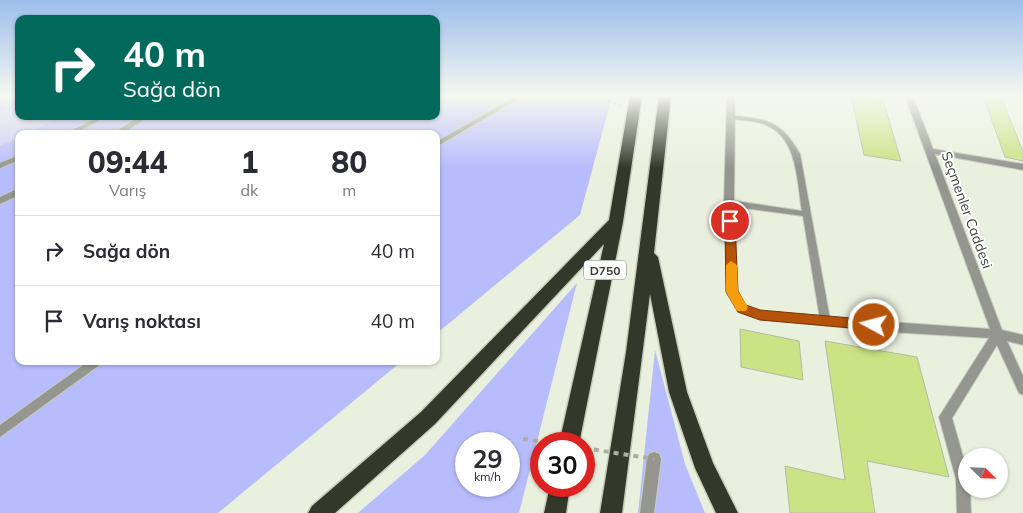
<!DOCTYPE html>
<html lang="tr">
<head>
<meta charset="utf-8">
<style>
	:root { --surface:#fff; --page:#f7f7f7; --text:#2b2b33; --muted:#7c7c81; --line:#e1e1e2 }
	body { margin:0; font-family:Mulish,sans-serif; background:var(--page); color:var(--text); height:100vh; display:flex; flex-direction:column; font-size:19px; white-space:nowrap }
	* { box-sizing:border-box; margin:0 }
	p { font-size:16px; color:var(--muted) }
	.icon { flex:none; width:28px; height:28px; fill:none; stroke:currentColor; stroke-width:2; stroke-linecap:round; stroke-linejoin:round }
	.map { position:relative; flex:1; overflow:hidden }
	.drawer { position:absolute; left:15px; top:130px; width:425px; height:235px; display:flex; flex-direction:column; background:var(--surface); border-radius:10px; box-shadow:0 1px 4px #0004 }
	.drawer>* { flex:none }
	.banner { position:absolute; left:15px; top:15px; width:425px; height:105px; border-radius:10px; box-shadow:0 1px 4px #0004; background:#00695c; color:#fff; overflow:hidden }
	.needle { width:32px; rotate:113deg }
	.controls { position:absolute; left:958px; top:448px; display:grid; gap:10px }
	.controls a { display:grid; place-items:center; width:50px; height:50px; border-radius:50%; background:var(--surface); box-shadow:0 1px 4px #0004; font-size:25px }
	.speed { position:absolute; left:455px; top:432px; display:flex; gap:10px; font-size:25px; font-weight:700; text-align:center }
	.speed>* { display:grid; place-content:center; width:65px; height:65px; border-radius:50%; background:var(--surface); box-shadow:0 1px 4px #0004; line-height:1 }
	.speed small { font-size:12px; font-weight:400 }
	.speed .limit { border:8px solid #d22; background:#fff; color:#111 }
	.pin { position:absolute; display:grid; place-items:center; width:42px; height:42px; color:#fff; margin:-21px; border:2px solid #fff; border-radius:50%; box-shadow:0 1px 5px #0007 }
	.me { position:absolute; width:55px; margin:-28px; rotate:277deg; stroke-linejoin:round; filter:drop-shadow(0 0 4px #0008) }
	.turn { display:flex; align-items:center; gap:18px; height:105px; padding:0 25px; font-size:22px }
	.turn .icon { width:65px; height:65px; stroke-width:2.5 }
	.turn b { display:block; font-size:35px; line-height:42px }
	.eta { display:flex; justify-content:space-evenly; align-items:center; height:85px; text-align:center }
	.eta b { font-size:30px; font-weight:800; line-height:35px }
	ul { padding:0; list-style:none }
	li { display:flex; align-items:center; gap:15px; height:70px; padding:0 25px; border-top:1px solid var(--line) }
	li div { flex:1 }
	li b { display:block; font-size:19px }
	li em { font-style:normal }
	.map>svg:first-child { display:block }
	.green { fill:#b7bcfc; fill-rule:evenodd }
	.water { fill:#cacef2 }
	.building { fill:#cae384; stroke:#b5baa9 }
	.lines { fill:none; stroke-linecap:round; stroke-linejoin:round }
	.lane-casing { stroke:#c7ccbc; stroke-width:2 }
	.street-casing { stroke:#c7ccbc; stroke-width:2 }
	.highway-casing { stroke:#c7ccbc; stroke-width:3 }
	.path-far1 { stroke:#aaafa1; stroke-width:2.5; stroke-dasharray:3 3; stroke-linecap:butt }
	.path { stroke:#aaafa1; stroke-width:4; stroke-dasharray:5 5; stroke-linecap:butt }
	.lane { fill:#94968f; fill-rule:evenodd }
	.street { fill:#94968f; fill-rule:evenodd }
	.highway { fill:#34382a; fill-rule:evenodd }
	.path-bridge { stroke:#aaafa1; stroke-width:4; stroke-dasharray:5 5; stroke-linecap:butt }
	.route { fill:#b45309; stroke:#753606 }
	.slow { fill:#f59e0b }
	.labels { text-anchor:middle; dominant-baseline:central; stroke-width:4; stroke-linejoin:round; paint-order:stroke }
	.shield { fill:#fff; stroke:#767772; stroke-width:1 }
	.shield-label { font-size:12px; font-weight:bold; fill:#3b3d36 }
	.street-label { font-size:14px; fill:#3b3d36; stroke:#fff }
</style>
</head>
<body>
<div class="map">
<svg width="1023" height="513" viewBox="0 0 1023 513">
	<rect width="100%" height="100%" fill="#eaf0de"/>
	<path class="green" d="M0,96H19V116H436V96H612L580,215L436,334V134H19V361H402L218,513H0Z
		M577,283L519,513H358L425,455ZM466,444H509V486H466Z
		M655,350L685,464L705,513H638Z"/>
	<path class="water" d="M19,102V116H61L27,134H19V138L0,146V111Z"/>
	<path class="building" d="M851,96L883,100L901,161L864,155Z
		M983,96H1001L1023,152V161L1005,157Z
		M740,329L799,341L803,380L741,367Z
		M825,341L917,357L949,477L867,461L875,513H790L785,466L845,480Z"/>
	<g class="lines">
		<g class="lane-casing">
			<path id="lane" d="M516,96H524L436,147V142Z
				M730,115C767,120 780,119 800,154L830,319L828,322L825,323L822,322L820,319L803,216L729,206L725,203L729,200L802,211C797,182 798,138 766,125C754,120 740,121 728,118V116Z
				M99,116H108L74,134H65Z
				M19,155V160L0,168V163Z
				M89,361H102L101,364L0,437V425Z"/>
		</g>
		<g class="street-casing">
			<path id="street" d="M727,96H735L734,203L737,292L746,306L760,311L890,322L990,329L905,96H913L933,149L1023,164V170L935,154L1002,330L1023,335V345L1007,341L1023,376V395L1019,393L997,345L952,418L966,467V489H970L971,513H957L956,479L939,417L989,338L890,332L760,319L738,312L727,292L724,203Z
				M140,116H150L122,134H112Z
				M19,188V195L0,204V197Z
				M654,452L659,454L661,459L654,513H640L647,459L649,454Z"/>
		</g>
		<g class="highway-casing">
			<path id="highway" d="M630,96H642L623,222L579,444H559L604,244L435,424L335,513H308L312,506L421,412L609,220Z
				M659,96H671L654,253L658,257L687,392L713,463L738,513H716L695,468L669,392L650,294L622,513H600L626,352Z
				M550,486H570L566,513H544Z"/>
		</g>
		<path class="path-far1" d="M597,96L621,106"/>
		<path class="path" d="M523,439L552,443"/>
		<use href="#lane" class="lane"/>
		<use href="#street" class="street"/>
		<use href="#highway" class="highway"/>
		<path class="path-bridge" d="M584,448L654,459"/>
	</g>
	<linearGradient id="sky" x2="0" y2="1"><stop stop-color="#9cbeec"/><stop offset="0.57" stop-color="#f6f8f0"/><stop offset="1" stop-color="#f6f8f0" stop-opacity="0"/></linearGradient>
	<rect width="1023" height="168" fill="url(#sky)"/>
	<path class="route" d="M730,217L735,221L738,291L746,305L760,310L874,320L878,321L880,325L878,329L874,330L760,320L738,312L726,292L725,221Z"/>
	<path class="slow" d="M731,261L737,265L738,291L748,307L746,311H737L726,292V265Z"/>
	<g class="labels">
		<rect class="shield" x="584" y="260.5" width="42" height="19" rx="4"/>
		<g class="shield-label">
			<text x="605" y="270">D750</text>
		</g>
		<g class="street-label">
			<text transform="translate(967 210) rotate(70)">Seçmenler Caddesi</text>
		</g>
	</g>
</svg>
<div class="controls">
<a><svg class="needle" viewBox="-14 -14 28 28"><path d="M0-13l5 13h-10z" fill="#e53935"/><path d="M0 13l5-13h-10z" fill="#7c7c81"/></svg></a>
</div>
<div class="speed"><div>29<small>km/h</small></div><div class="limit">30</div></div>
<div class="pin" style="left:730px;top:221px;background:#d93025"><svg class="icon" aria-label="arrive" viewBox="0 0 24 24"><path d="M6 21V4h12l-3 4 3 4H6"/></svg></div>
<svg class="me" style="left:874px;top:325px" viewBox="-20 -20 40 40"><circle r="17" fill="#b45309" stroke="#fff" stroke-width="3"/><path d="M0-11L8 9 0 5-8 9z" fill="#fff"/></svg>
<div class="banner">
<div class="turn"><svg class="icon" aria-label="right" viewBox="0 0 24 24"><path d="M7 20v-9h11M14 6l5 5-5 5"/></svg><div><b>40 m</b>Sağa dön</div></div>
</div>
<section class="drawer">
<div class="eta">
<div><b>09:44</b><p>Varış</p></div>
<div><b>1</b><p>dk</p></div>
<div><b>80</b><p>m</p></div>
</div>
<ul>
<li><svg class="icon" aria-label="right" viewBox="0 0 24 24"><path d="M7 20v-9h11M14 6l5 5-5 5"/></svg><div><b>Sağa dön</b></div><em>40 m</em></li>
<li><svg class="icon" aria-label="arrive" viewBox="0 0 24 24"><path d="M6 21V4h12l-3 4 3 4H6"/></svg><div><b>Varış noktası</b></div><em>40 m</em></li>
</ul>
</section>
</div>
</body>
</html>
